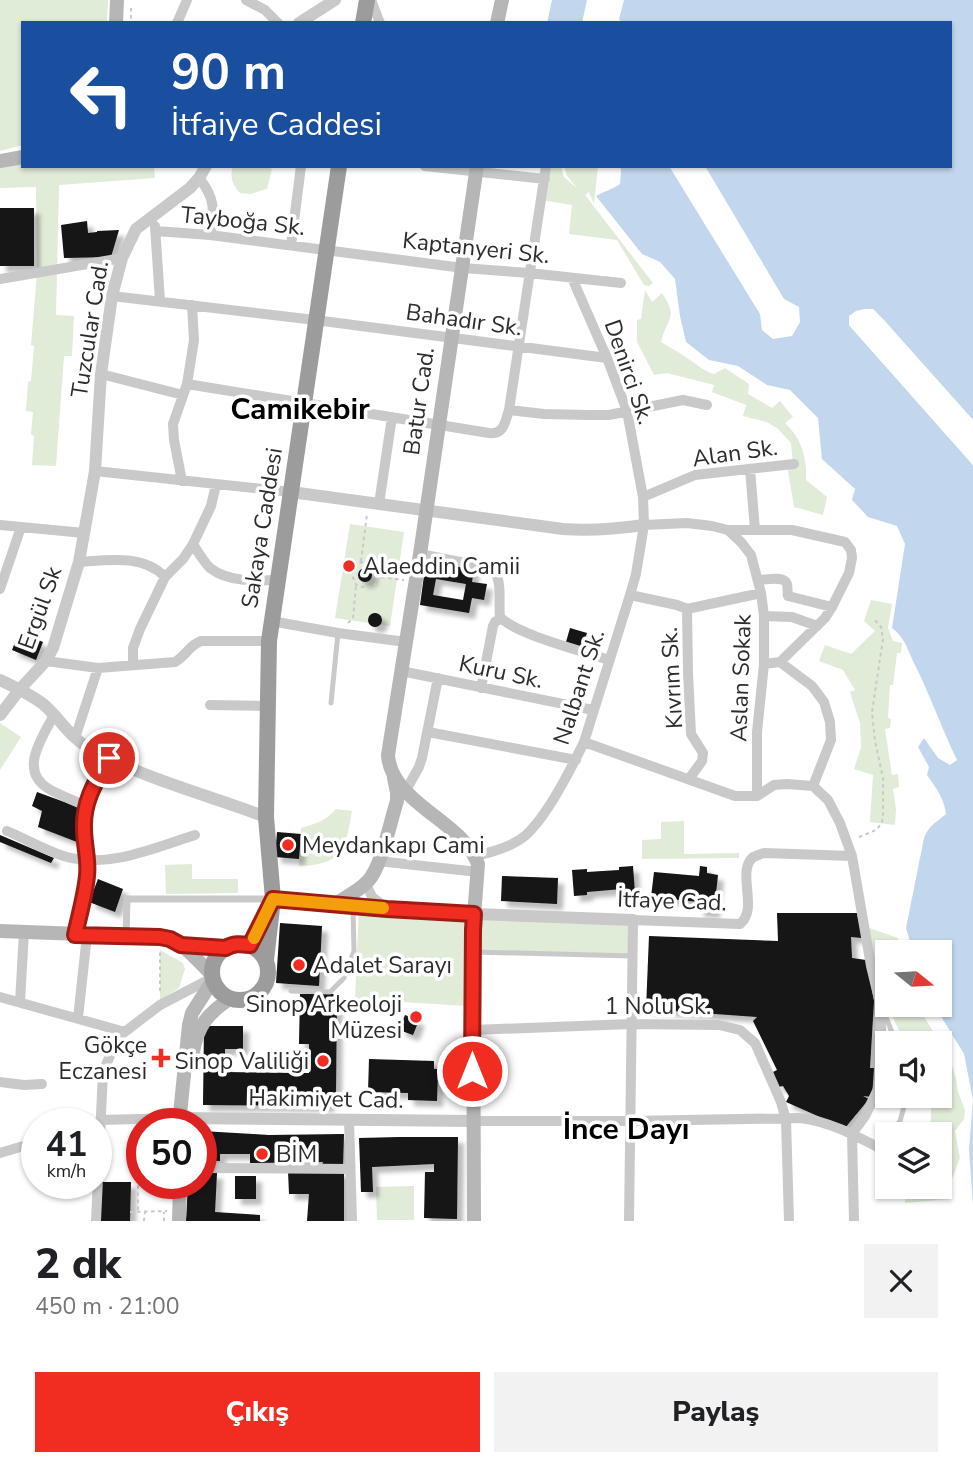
<!DOCTYPE html>
<html lang="tr">
<head>
<meta charset="utf-8">
<style>
	:root { --surface:#fff; --page:#f2f2f2; --text:#202124; --muted:#757577; --accent:#f12c20 }
	body { margin:0; font-family:"Nunito Sans",sans-serif; background:var(--page); color:var(--text); height:100vh; display:flex; flex-direction:column; font-size:26px; white-space:nowrap }
	* { box-sizing:border-box; margin:0 }
	p { font-size:23px; color:var(--muted) }
	.icon { flex:none; width:38px; height:38px; fill:none; stroke:currentColor; stroke-width:2; stroke-linecap:round; stroke-linejoin:round }
	.map { position:relative; height:1221px; overflow:hidden }
	.drawer { display:flex; flex-direction:column; background:var(--surface); flex:1 }
	.drawer>* { flex:none }
	.guide { position:absolute; left:21px; top:21px; width:931px; height:147px; border-radius:0px; box-shadow:0 2px 5px #0004; background:#1a4fa0; color:#fff; overflow:hidden }
	.needle { width:46px; rotate:108deg }
	.fabs { position:absolute; left:875px; top:940px; display:grid; gap:14px }
	.fabs a { display:grid; place-items:center; width:77px; height:77px; border-radius:0px; background:var(--surface); box-shadow:0 2px 5px #0004; font-size:35px }
	.speed { position:absolute; left:21px; top:1108px; display:flex; gap:14px; font-size:35px; font-weight:700; text-align:center }
	.speed>* { display:grid; place-content:center; width:91px; height:91px; border-radius:50%; background:var(--surface); box-shadow:0 2px 5px #0004; line-height:1 }
	.speed small { font-size:18px; font-weight:400 }
	.speed .limit { border:10px solid #d22; background:#fff; color:#111 }
	.pin { position:absolute; display:grid; place-items:center; width:60px; height:60px; color:#fff; margin:-30px; border:4px solid #fff; border-radius:50%; box-shadow:0 2px 7px #0007 }
	.me { position:absolute; width:77px; margin:-38px; rotate:0deg; stroke-linejoin:round; filter:drop-shadow(0 0 5px #0008) }
	.turn { display:flex; align-items:center; gap:24px; height:147px; padding:0 35px; font-size:32px }
	.turn .icon { width:91px; height:91px; stroke-width:2.5 }
	.turn b { display:block; font-size:49px; line-height:60px }
	.round { display:grid; place-items:center; flex:none; width:74px; height:74px; border-radius:0px; background:var(--page) }
	.summary { display:flex; align-items:center; justify-content:space-between; height:119px; padding:0 35px }
	h1 { font-size:42px; font-weight:800; line-height:52px }
	.action { display:flex; gap:14px; margin-top:auto; padding:14px 35px }
	.action a { flex:1; height:80px; border-radius:0px; background:var(--accent); color:#fff; font-size:28px; font-weight:800; line-height:80px; text-align:center }
	.action a+a { background:var(--page); color:var(--text) }
	.map>svg:first-child { display:block }
	.green { fill:#e0ebd8 }
	.water { fill:#c2d7ed }
	.pier { fill:#fff }
	.building { fill:#131313; fill-rule:evenodd; filter:url(#shadow) }
	.lines { fill:none; stroke-linecap:round; stroke-linejoin:round }
	.path { stroke:#c9c9c9; stroke-width:2; stroke-dasharray:3.5 3.5; stroke-linecap:butt }
	.service { stroke:#c9c9c9; stroke-width:5 }
	.pedestrian { stroke:#c9c9c9; stroke-width:7 }
	.minor { stroke:#c9c9c9; stroke-width:10 }
	.tertiary { stroke:#c9c9c9; stroke-width:12 }
	.secondary { stroke:#b6b6b6; stroke-width:14 }
	.trunk { stroke:#9c9c9c; stroke-width:16 }
	.route-casing { stroke:#9d1d15; stroke-width:18 }
	.route { stroke:#f12c20; stroke-width:12 }
	.slow { stroke:#f59e0b; stroke-width:12 }
	.poi-dot { fill:#f12c20; stroke:#fff; stroke-width:2.5 }
	.labels { text-anchor:middle; dominant-baseline:central; stroke-width:7; stroke-linejoin:round; paint-order:stroke }
	.street-label { font-size:23px; fill:#2c2c2c; stroke:#fff }
	.poi-label { font-size:23px; fill:#2c2c2c; stroke:#fff; text-anchor:start }
	.district-label { font-size:30px; font-weight:bold; fill:#000; stroke:#fff }
</style>
</head>
<body>
<div class="map">
<svg width="973" height="1221" viewBox="0 0 973 1221">
	<defs>
		<filter id="shadow"><feDropShadow dx="6" dy="6" stdDeviation="2" flood-color="#0004"/></filter>
	</defs>
	<rect width="100%" height="100%" fill="#fff"/>
	<path class="green" d="M0,0H108L107,23H23V145L0,151Z
		M23,163V166H154L155,178L59,185L56,315L74,316L72,356H64L56,466L32,465L34,436L31,434L33,412L26,411L28,382L31,381L34,346L31,345L37,273L36,187L0,188V167Z
		M233,166H264L272,169L267,189L250,194L240,193C233,185 229,177 233,166Z
		M546,166H561L564,177L578,189L567,176L564,166H598L594,204L589,192L585,195L653,283L649,286L644,285L617,240L569,234L572,205L541,200Z
		M645,290L652,302L662,293C679,319 667,317 661,342C670,348 679,352 687,358C697,364 703,371 714,374L725,368L749,384L748,394L772,408L780,401L793,417L785,423C802,439 807,457 806,480L827,497L823,515L794,507L787,465L793,464L791,443L777,428L767,422L743,416L746,405L712,392L714,385L667,373L654,375L637,342V320L641,319Z
		M350,524L404,532L390,626L335,618Z
		M871,600L892,604L888,628L893,641L902,643L901,653H897L893,685H890L888,718L891,719L890,728L885,729L892,775L898,774L899,787L893,789L896,809L895,825L870,822L873,775L854,769L861,747L860,723L850,692L855,690L843,670L819,661L825,645L851,654L875,631L864,621Z
		M0,723L21,737L0,770Z
		M336,809L352,811C349,827 347,850 332,859C324,864 312,865 303,866H299L301,828C315,824 327,820 336,809Z
		M684,821V854L739,853V858L642,859V840L661,839V822Z
		M192,864V879H238V893L166,894L165,865Z
		M359,906L633,920L632,956L473,952L467,1006L355,999Z
		M864,926L898,938L897,952H887V1004L871,966Z
		M160,950L183,963L185,969L179,988L160,1000Z
		M887,1005H917L940,1043H905Z
		M940,1043L949,1057L956,1078L958,1092L965,1110L964,1119L955,1131L960,1158L952,1179L951,1199L905,1203V1187L940,1186V1134H926C932,1123 933,1107 928,1096H940Z
		M414,1186V1220H377L376,1187Z"/>
	<path class="water" d="M552,0H587L582,23H547Z
		M624,0H973V420L873,309L849,316V325L973,465V1205L969,1149L973,1100L964,1054L934,1005L940,1004V952H913L906,928L924,838C929,825 936,823 946,814C944,798 936,788 927,775L929,767L918,747L924,738L938,758L950,765L957,760C941,727 929,692 912,659C907,647 903,636 892,628L905,544L897,526L868,517L852,500L855,489L822,459L818,418L790,390L767,385L738,366L709,360L686,342L680,316L675,279L660,262L642,254L596,196C605,191 611,190 620,184L621,170L620,166H669L760,314L762,330L773,339L792,336L800,322L799,307L784,299L705,166H950V23H622L619,19Z"/>
	<path class="pier" d="M864,309H873L884,320L973,420V424L872,313L865,312L857,314L853,318L852,324L973,459V465L849,325V316L856,311Z"/>
	<path class="building" d="M0,208H34V266H0Z
		M87,221L88,233L97,232V231L119,230L111,257L64,258L61,225Z
		M426,561L474,569L472,582L487,584L484,600L472,598L469,613L420,605ZM436,579L466,584L463,600L433,595Z
		M358 575a7 7 0 1 1 14 0a7 7 0 1 1-14 0Z
		M368 620a7 7 0 1 1 14 0a7 7 0 1 1-14 0Z
		M570,628L587,633L582,647L566,642Z
		M19,632L43,642L36,660L12,650Z
		M37,792L78,807L77,842L38,827L42,811L32,806Z
		M277,832L301,834L299,859L275,857Z
		M0,835L54,858L51,863L0,842Z
		M633,866L635,893L622,894V889L587,892V895L574,896L572,870L587,869V872L619,870V867Z
		M700,866L707,867V873L718,875L714,912L698,911L699,902L651,897L654,872L699,876Z
		M502,876L558,878L557,904L501,901Z
		M98,879L123,889L115,912L89,902Z
		M777,913H857L862,938L851,937L852,958L866,960L874,1001L870,1068H874L872,1097L863,1096L869,1099L845,1128L786,1102L789,1096L783,1086L778,1087L773,1072L777,1070L753,1021L757,1017L646,1009L649,936L778,941Z
		M280,923L322,926L319,986L276,983Z
		M300,994H337L336,1095H329V1106L203,1105L204,1026H243V1049H225V1072L309,1073V1044H299Z
		M405,1015L419,1020L413,1035L399,1030Z
		M369,1059L434,1061V1069H438L437,1101L408,1100V1093L368,1092Z
		M201,1131L269,1135L344,1134L343,1166H322L323,1162L250,1163V1154H220V1161L201,1160Z
		M399,1137H458L457,1219L424,1218L425,1172H434V1164L372,1167L373,1192H361L359,1138Z
		M132,1141L142,1143V1164L128,1161Z
		M288,1171H344V1221H307L309,1194H289Z
		M201,1172L217,1173L215,1212L260,1215V1221H186L188,1183H201Z
		M235,1176H256V1199H235Z
		M101,1182H131L130,1221H100Z"/>
	<g class="lines">
		<path class="path" d="M131,8V23
			M361,561L367,514
			M380,577L373,587H363L356,585L352,575L353,567L361,562C371,564 375,569 380,577L404,580
			M348,623L353,618L356,586
			M859,837L876,830L882,823L883,814V778L875,741L872,712L883,639L881,627L874,619
			M160,991V951
			M138,1210V1164
			M130,1212L167,1211
			M144,1221L145,1212
			M164,1221V1212"/>
		<path class="service" d="M331,703L338,633
			M474,952L632,956
			M291,991L330,992L344,978L354,951L353,909
			M884,1012L896,1043
			M890,1134L900,1121L907,1096
			M878,1148L887,1137"/>
		<path class="pedestrian" d="M126,936L127,899H273"/>
		<path class="minor" d="M246,0L265,10L278,23
			M371,0L380,23
			M177,23L187,0
			M425,166L545,179
			M199,178C216,199 214,210 210,235
			M155,226L160,301
			M156,231L210,235L463,268L529,273L621,283
			M291,245L301,166
			M0,279L122,258
			M112,296L315,320L607,358
			M101,374L183,395
			M187,384L489,433C504,435 505,422 509,410L546,166
			M509,410L544,414L590,415H609L683,400L707,405
			M750,469L755,530
			M95,471L291,492
			M182,481L174,440L173,424L187,384L194,340L192,305
			M643,497L695,475L794,464
			M379,504L392,417
			M0,525L84,533
			M644,525L687,523L712,526L728,530H792L845,542L851,550L852,558L849,573L832,607L825,618L780,662
			M728,530L741,542L751,555L761,593L764,616V664L757,732V796
			M193,544C198,552 203,561 210,568C228,582 255,581 277,580
			M420,554L490,568C504,576 498,602 500,617C517,635 583,651 609,660
			M79,562C108,560 144,554 165,577
			M758,580C766,580 784,575 787,584C788,587 787,592 788,596L832,607
			M0,589L21,527
			M630,595L677,605L687,609
			M687,609L688,673L691,734L703,753L702,761L689,779
			M687,609L761,593
			M764,616L792,617L817,626
			M271,621L338,633L406,642
			M46,661L98,668L175,662C187,655 188,646 201,641H269
			M764,664L780,662L812,686L824,702L830,722L831,740L813,786
			M133,665V648L140,629L165,577L183,559L193,544L211,506L216,485
			M401,671L593,710
			M481,688L493,626L495,622L501,618
			M210,705L267,706
			M54,715C42,738 18,771 49,789C61,796 74,800 85,806
			M428,732L576,760
			M75,738L98,668
			M584,742L735,796H757L774,785L787,784L813,786L828,800L840,823L852,856L871,966L880,1003L882,1048L879,1087L865,1116L852,1134L854,1221
			M406,790L419,767L422,758L438,678
			M7,831C26,839 46,851 67,857C110,868 154,848 195,835
			M475,856C492,852 512,847 526,835C548,815 571,769 584,742L630,595L636,574L644,525L643,497L627,411L607,358L572,278
			M378,861L478,872
			M369,880L367,886L372,897L387,908
			M75,935C79,916 85,896 87,876C89,860 84,845 84,828C83,801 96,781 109,758
			M0,997L125,1032
			M20,1002L24,932
			M78,1018L87,935
			M472,1030L631,1024L719,1025L740,1030L755,1043L781,1102L786,1120L789,1221
			M0,1082L24,1085L42,1084
			M100,1120L179,1118
			M349,1120L352,1221
			M473,1121H631L799,1118C830,1121 860,1138 887,1152
			M0,1153L37,1142
			M201,1168L350,1169
			M96,1221L103,1072L112,1051L122,1034L160,1005L212,978
			M629,1221L633,920L740,924C759,909 736,872 753,857C754,857 763,853 764,853L852,856"/>
		<path class="tertiary" d="M299,23L335,0
			M291,492L563,529C590,531 616,529 644,525
			M0,680C15,687 30,694 43,704C60,718 68,736 89,748C144,779 208,795 266,817
			M0,715L20,689L46,661L53,648L79,562L95,471L101,374L112,296L122,258L136,229L190,188L199,178L206,166
			M475,914L633,920
			M179,1118L473,1121"/>
		<path class="secondary" d="M116,23L117,0
			M497,23L502,0
			M0,161L23,157
			M273,899L387,909L475,914
			M335,904C346,897 359,891 368,881C382,866 390,822 397,801V793L394,778
			M0,931L160,937C183,941 196,959 212,975
			M182,945L226,948
			M193,1052C198,1025 208,1013 231,998
			M179,1124L189,1025L192,1013L213,980
			M179,1221L180,1183
			M474,1221L473,930L478,864C463,821 391,803 388,755L420,554L477,166"/>
		<path class="trunk" d="M363,23L367,0
			M212 972a28 28 0 1 1 56 0a28 28 0 1 1-56 0Z
			M266,960L273,899L266,817L269,641L339,166"/>
	</g>
	<g class="lines">
		<g class="route-casing">
			<path id="route" d="M109,758C96,781 83,801 84,828C84,845 89,860 87,876C85,896 79,916 75,935L160,937L170,939L181,945L226,948C233,943 241,944 250,945L273,899L387,909L474,914L473,930L472,1071"/>
		</g>
		<use href="#route" class="route"/>
		<path class="slow" d="M254,938L273,899L383,908"/>
	</g>
	<g class="poi-dot">
		<circle cx="349" cy="566" r="7"/>
		<circle cx="288" cy="845" r="7"/>
		<circle cx="299" cy="965" r="7"/>
		<circle cx="416" cy="1017" r="7"/>
		<path d="M157.5 1047.5h7v7h7v7h-7v7h-7v-7h-7v-7h7z"/>
		<circle cx="323" cy="1061" r="7"/>
		<circle cx="262" cy="1154" r="7"/>
	</g>
	<g class="labels">
		<g class="street-label">
			<text transform="translate(243 221) rotate(6)">Tayboğa Sk.</text>
			<text transform="translate(476 248) rotate(6)">Kaptanyeri Sk.</text>
			<text transform="translate(464 320) rotate(8)">Bahadır Sk.</text>
			<text transform="translate(90 329) rotate(-81)">Tuzcular Cad.</text>
			<text transform="translate(629 372) rotate(71)">Denirci Sk.</text>
			<text transform="translate(419 401) rotate(-82)">Batur Cad.</text>
			<text transform="translate(735 453) rotate(-8)">Alan Sk.</text>
			<text transform="translate(262 528) rotate(-81)">Sakaya Caddesi</text>
			<text transform="translate(40 608) rotate(-70)">Ergül Sk</text>
			<text transform="translate(501 672) rotate(12)">Kuru Sk.</text>
			<text transform="translate(672 678) rotate(-93)">Kıvrım Sk.</text>
			<text transform="translate(741 678) rotate(-88)">Aslan Sokak</text>
			<text transform="translate(579 687) rotate(-72)">Nalbant Sk.</text>
			<text transform="translate(672 901) rotate(2)">İtfaye Cad.</text>
			<text x="658" y="1006">1 Nolu Sk.</text>
			<text transform="translate(326 1099) rotate(1)">Hakimiyet Cad.</text>
		</g>
		<g class="poi-label">
			<text x="363" y="566">Alaeddin Camii</text>
			<text x="302" y="845">Meydankapı Cami</text>
			<text x="313" y="965">Adalet Sarayı</text>
			<text x="402" y="1004" text-anchor="end">Sinop Arkeoloji<tspan x="402" dy="26">Müzesi</tspan></text>
			<text x="147" y="1045" text-anchor="end">Gökçe<tspan x="147" dy="26">Eczanesi</tspan></text>
			<text x="309" y="1061" text-anchor="end">Sinop Valiliği</text>
			<text x="276" y="1154">BİM</text>
		</g>
		<g class="district-label">
			<text x="300" y="409">Camikebir</text>
			<text x="626" y="1129">İnce Dayı</text>
		</g>
	</g>
</svg>
<div class="fabs">
<a><svg class="needle" viewBox="-14 -14 28 28"><path d="M0-13l5 13h-10z" fill="#e53935"/><path d="M0 13l5-13h-10z" fill="#757577"/></svg></a>
<a><svg class="icon" aria-label="sound" viewBox="0 0 24 24"><path d="M4 9h4l5-4v14l-5-4H4zM17 9q2 3 0 6"/></svg></a>
<a><svg class="icon" aria-label="layers" viewBox="0 0 24 24"><path d="M12 4l9 5-9 5-9-5zM3 14l9 5 9-5"/></svg></a>
</div>
<div class="speed"><div>41<small>km/h</small></div><div class="limit">50</div></div>
<div class="pin" style="left:109px;top:758px;background:#d93025"><svg class="icon" aria-label="arrive" viewBox="0 0 24 24"><path d="M6 21V4h12l-3 4 3 4H6"/></svg></div>
<svg class="me" style="left:472px;top:1071px" viewBox="-20 -20 40 40"><circle r="17" fill="#f12c20" stroke="#fff" stroke-width="3"/><path d="M0-11L8 9 0 5-8 9z" fill="#fff"/></svg>
<div class="guide">
<div class="turn"><svg class="icon" aria-label="left" viewBox="0 0 24 24"><path d="M17 20v-9H6M10 6l-5 5 5 5"/></svg><div><b>90 m</b>İtfaiye Caddesi</div></div>
</div>
</div>
<section class="drawer">
<div class="summary"><div><h1>2 dk</h1><p>450 m · 21:00</p></div><a class="round"><svg class="icon" aria-label="close" viewBox="0 0 24 24"><path d="M6 6l12 12M18 6L6 18"/></svg></a></div>
<div class="action"><a>Çıkış</a><a>Paylaş</a></div>
</section>
</body>
</html>
